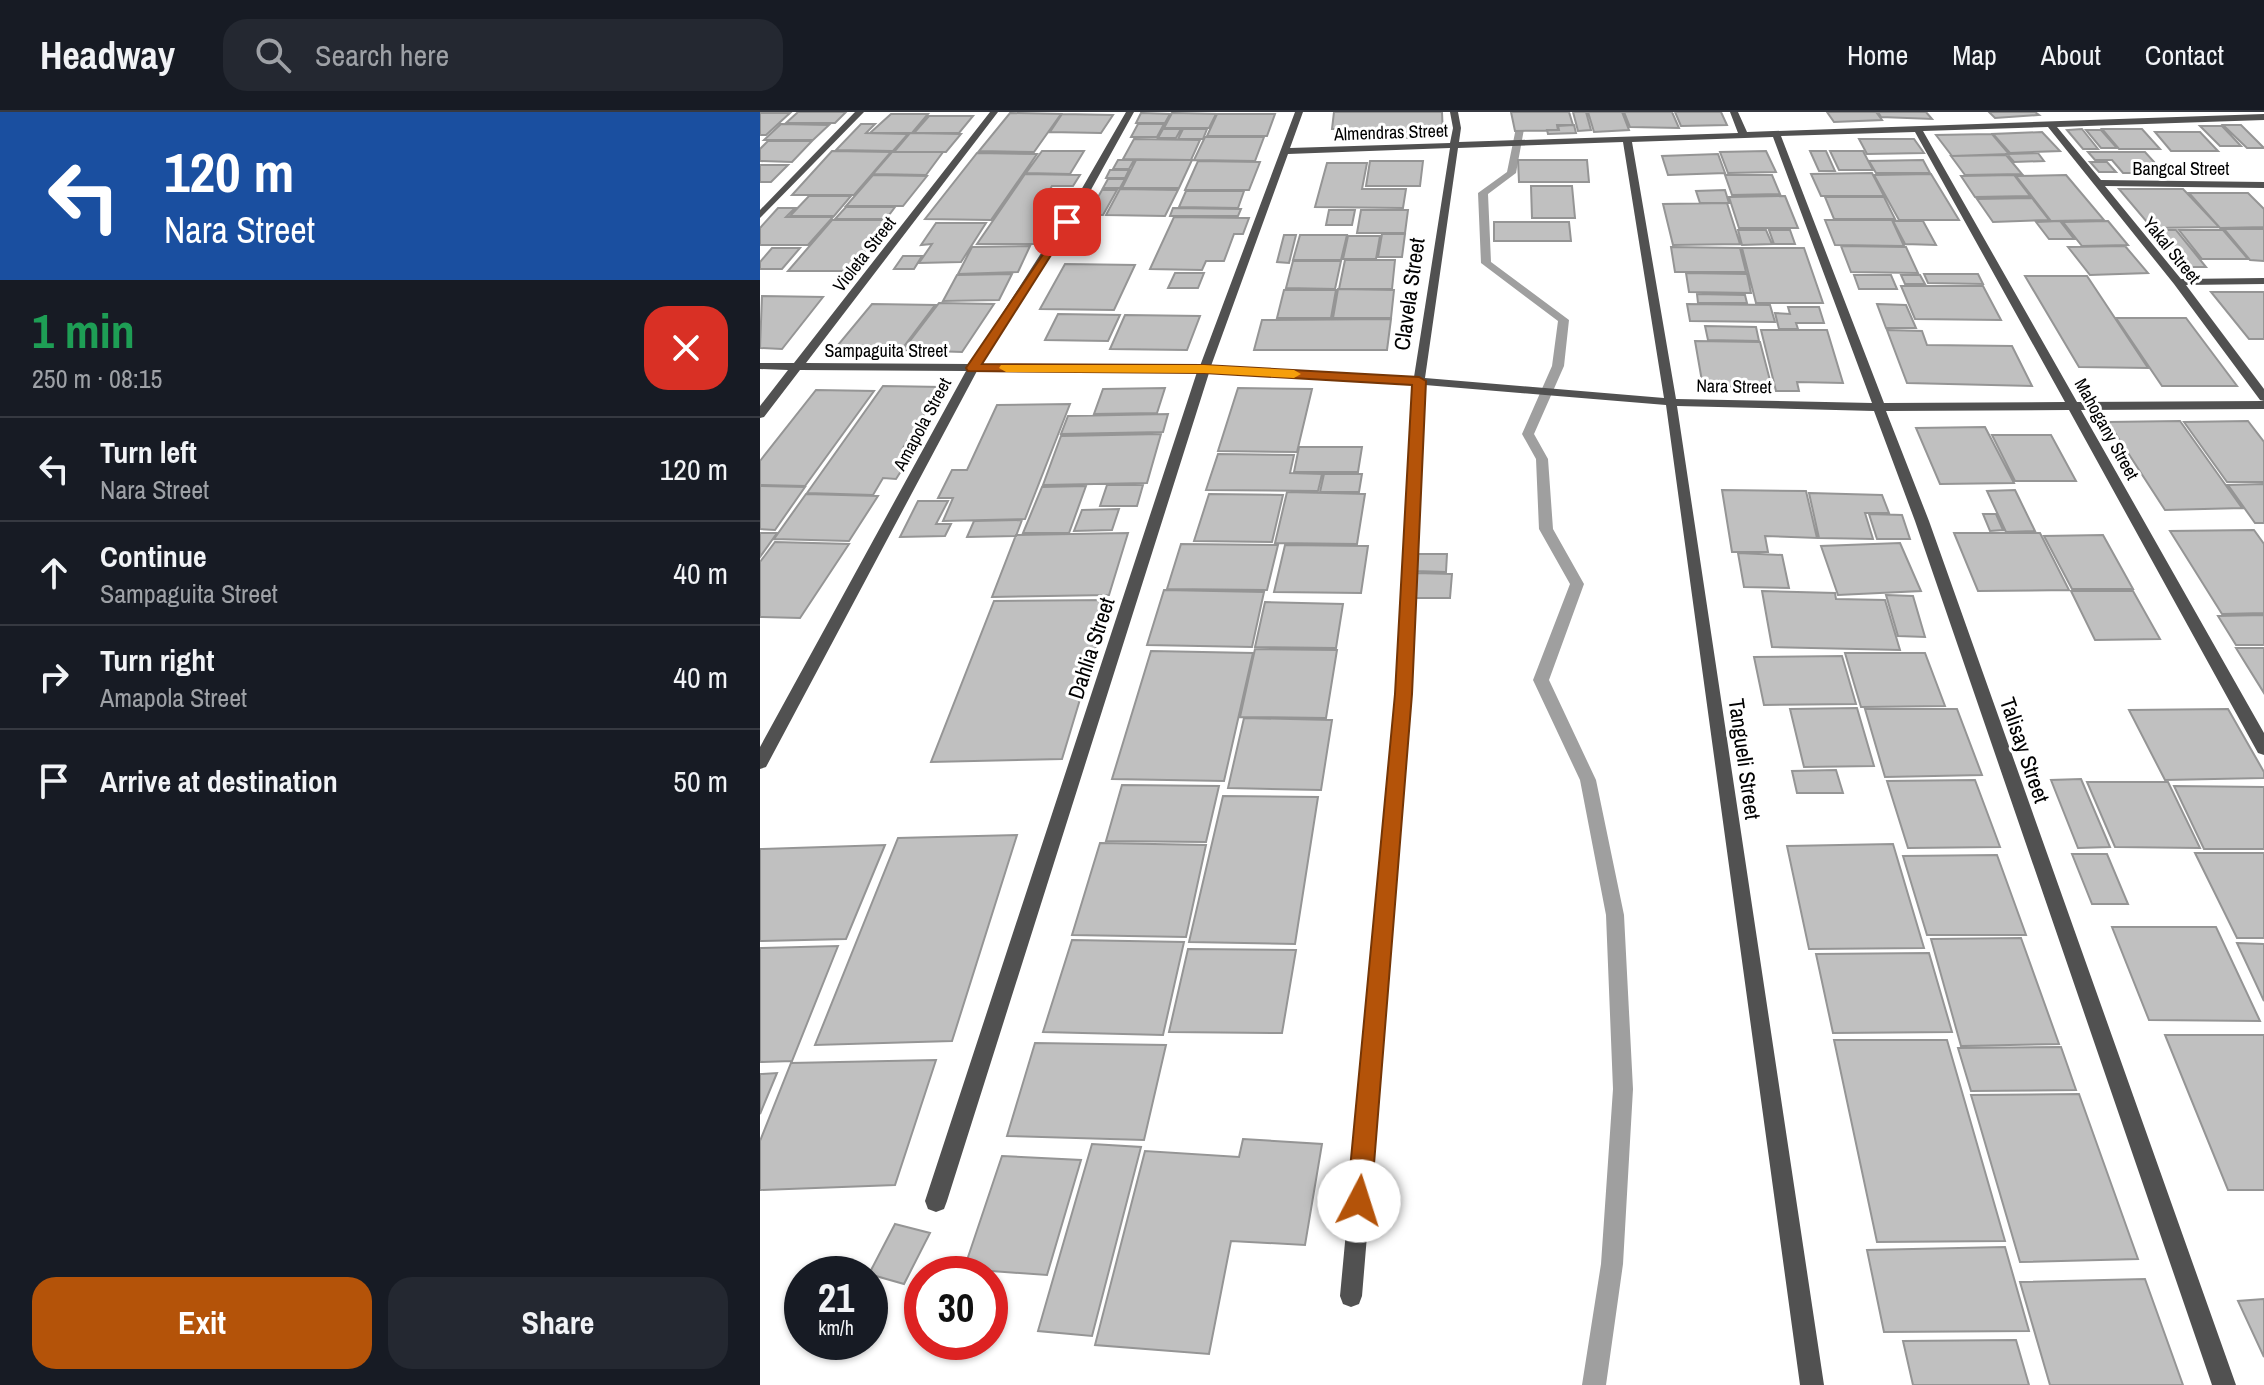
<!DOCTYPE html>
<html lang="en">
<head>
<meta charset="utf-8">
<style>
	:root { --surface:#171b24; --page:#242831; --text:#f1f3f6; --muted:#9ea1a6; --line:#363941; --accent:#b45309 }
	body { margin:0; font-family:"Archivo Narrow",sans-serif; background:var(--page); color:var(--text); height:100vh; display:flex; flex-direction:column; font-size:30px; white-space:nowrap }
	* { box-sizing:border-box; margin:0 }
	p { font-size:26px; color:var(--muted) }
	.icon { flex:none; width:44px; height:44px; fill:none; stroke:currentColor; stroke-width:2; stroke-linecap:round; stroke-linejoin:round }
	.map { position:relative; flex:1; overflow:hidden }
	.sheet { display:flex; flex-direction:column; background:var(--surface); width:760px }
	.sheet>* { flex:none }
	.hud { background:#1a4fa0; color:#fff; overflow:hidden }
	.speed { position:absolute; left:24px; top:1144px; display:flex; gap:16px; font-size:40px; font-weight:700; text-align:center }
	.speed>* { display:grid; place-content:center; width:104px; height:104px; border-radius:50%; background:var(--surface); box-shadow:0 2px 6px #0004; line-height:1 }
	.speed small { font-size:20px; font-weight:400 }
	.speed .limit { border:12px solid #d22; background:#fff; color:#111 }
	.pin { position:absolute; display:grid; place-items:center; width:68px; height:68px; color:#fff; margin:-34px; border-radius:16px; box-shadow:0 4px 12px #0006 }
	.me { position:absolute; width:88px; margin:-44px; rotate:5deg; stroke-linejoin:round; filter:drop-shadow(0 0 6px #0008) }
	.turn { display:flex; align-items:center; gap:28px; height:168px; padding:0 32px; font-size:36px }
	.turn .icon { width:104px; height:104px; stroke-width:2.5 }
	.turn b { display:block; font-size:56px; line-height:68px }
	.round { display:grid; place-items:center; flex:none; width:84px; height:84px; border-radius:24px; background:var(--page) }
	.summary { display:flex; align-items:center; justify-content:space-between; height:136px; padding:0 32px }
	h1 { font-size:48px; font-weight:700; line-height:60px; color:#1e9e55 }
	.button { display:flex; gap:16px; margin-top:auto; padding:16px 32px }
	.button a { flex:1; height:92px; border-radius:24px; background:var(--accent); color:#fff; font-size:32px; font-weight:700; line-height:92px; text-align:center }
	.button a+a { background:var(--page); color:var(--text) }
	ul { padding:0; list-style:none }
	li { display:flex; align-items:center; gap:24px; height:104px; padding:0 32px; border-top:2px solid var(--line) }
	li div { flex:1 }
	li b { display:block; font-size:30px }
	li em { font-style:normal }
	header { display:flex; align-items:center; gap:48px; box-sizing:border-box; height:112px; padding:0 40px; background:var(--surface); border-bottom:2px solid var(--line) }
	header strong { font-size:38px }
	nav { display:flex; gap:44px; margin-inline-start:auto; font-size:28px }
	.search { width:560px; height:72px; background:var(--page); display:flex; align-items:center; gap:20px; box-sizing:border-box; padding:0 28px; border-radius:24px; color:var(--muted); font-size:30px }
	main { display:flex; flex:1; min-height:0 }
	.map>svg:first-child { display:block }
	.lines { fill:none; stroke-linecap:round; stroke-linejoin:round }
	.stream { fill:#9f9f9f; fill-rule:evenodd }
	.building { fill:#c0c0c0; stroke:#959595; stroke-width:2 }
	.minor { fill:#515151; fill-rule:evenodd }
	.route { fill:#b45309; stroke:#753606; stroke-width:2 }
	.slow { fill:#f59e0b }
	.labels { text-anchor:middle; dominant-baseline:central; stroke-width:6; stroke-linejoin:round; paint-order:stroke }
	.far-street-label { font-size:18px; fill:#000; stroke:#fff }
	.street-label { font-size:22px; fill:#000; stroke:#fff }
</style>
</head>
<body>
<header>
<strong>Headway</strong>
<div class="search"><svg class="icon" aria-label="search" viewBox="0 0 24 24"><circle cx="10" cy="10" r="6"/><path d="M15 15l6 6"/></svg>Search here</div>
<nav><a>Home</a><a>Map</a><a>About</a><a>Contact</a></nav>
</header>
<main>
<section class="sheet">
<div class="hud">
<div class="turn"><svg class="icon" aria-label="left" viewBox="0 0 24 24"><path d="M17 20v-9H6M10 6l-5 5 5 5"/></svg><div><b>120 m</b>Nara Street</div></div>
</div>
<div class="summary"><div><h1>1 min</h1><p>250 m · 08:15</p></div><a class="round" style="background:#d93025;color:#fff"><svg class="icon" aria-label="close" viewBox="0 0 24 24"><path d="M6 6l12 12M18 6L6 18"/></svg></a></div>
<ul>
<li><svg class="icon" aria-label="left" viewBox="0 0 24 24"><path d="M17 20v-9H6M10 6l-5 5 5 5"/></svg><div><b>Turn left</b><p>Nara Street</p></div><em>120 m</em></li>
<li><svg class="icon" aria-label="ahead" viewBox="0 0 24 24"><path d="M12 20V5M6 11l6-6 6 6"/></svg><div><b>Continue</b><p>Sampaguita Street</p></div><em>40 m</em></li>
<li><svg class="icon" aria-label="right" viewBox="0 0 24 24"><path d="M7 20v-9h11M14 6l5 5-5 5"/></svg><div><b>Turn right</b><p>Amapola Street</p></div><em>40 m</em></li>
<li><svg class="icon" aria-label="arrive" viewBox="0 0 24 24"><path d="M6 21V4h12l-3 4 3 4H6"/></svg><div><b>Arrive at destination</b></div><em>50 m</em></li>
</ul>
<div class="button"><a>Exit</a><a>Share</a></div>
</section>
<div class="map">
<svg width="1504" height="1273" viewBox="0 0 1504 1273">
	<rect width="100%" height="100%" fill="#fff"/>
	<g class="lines">
		<path class="stream" d="M756,0H764L766,6L756,61L728,82L731,150L809,208L804,254L774,322L788,347L793,417L824,472L789,568L836,668L864,803L873,977L863,1152L846,1273H822L841,1152L853,977L846,803L820,668L773,568L810,472L779,417L776,347L762,322L792,254L798,209L721,151L718,81L747,60L758,6Z"/>
	</g>
	<path class="building" d="M38,0H86L75,11H26Z
		M574,0H682L683,25L595,27V17H572Z
		M751,0H809L813,13H797L798,18L755,19Z
		M813,0H826L831,18L818,19Z
		M828,0H862L869,18L834,20Z
		M864,0H912L919,16L870,15Z
		M915,0H961L967,13L921,14Z
		M1067,0H1116L1122,8L1074,10Z
		M1118,0H1166L1172,7L1121,5Z
		M1229,0H1275L1279,3L1235,6Z
		M0,1H30L6,23H0Z
		M250,1L301,2L274,40L219,39Z
		M381,1L410,2L405,11H376Z
		M412,1L456,2L449,16H404Z
		M131,2H168L152,21H110Z
		M302,2L353,3L341,21L290,20Z
		M457,2H515L507,24H447Z
		M169,4H213L199,21H154Z
		M21,12L69,13L53,28H4Z
		M101,12H115L106,21L148,22L133,39L76,38Z
		M378,12H404L397,25H371Z
		M814,13L816,21L788,22L787,18H799L798,14Z
		M1463,13H1481L1504,36H1487Z
		M1440,14H1462L1481,34H1460Z
		M403,17H421L416,26H398Z
		M423,17H447L443,27H418Z
		M1322,17L1338,37H1323L1307,18Z
		M1342,17H1382L1400,37H1359Z
		M1326,18H1341L1357,36H1341Z
		M1282,20L1300,39L1250,41L1233,22Z
		M1395,20H1440L1458,39H1411Z
		M150,21L201,22L186,40H134Z
		M1232,22L1249,42L1192,44L1176,23Z
		M445,25H504L495,49L434,48Z
		M374,27L440,28L431,48L363,47Z
		M1099,27H1154L1164,41L1107,42Z
		M8,29H52L32,50L0,49V37Z
		M72,39L131,40L94,83H32Z
		M282,39H324L310,62L266,61Z
		M1006,39L1016,60L968,61L960,40Z
		M1050,39H1066L1075,59H1059Z
		M1070,39H1103L1113,58H1079Z
		M132,40H183L166,63L113,62Z
		M1328,40H1385L1404,61H1363L1352,48H1335Z
		M217,41L277,42L231,108L165,107Z
		M1278,41L1284,49L1254,50L1247,42Z
		M958,42L965,61L908,63L902,44Z
		M1246,43L1262,62L1205,63L1191,44Z
		M358,48H374L369,57H353Z
		M376,48H432L419,76H362Z
		M758,48H827L829,70H759Z
		M1163,48L1170,61H1116L1109,49Z
		M438,49L500,50L489,78H425Z
		M610,49H663L660,74H606Z
		M1330,50H1347L1356,60H1339Z
		M567,51H607L602,77H646L643,96L555,95Z
		M0,53H28L11,70H0Z
		M350,58H369L365,66H346Z
		M1112,61L1124,84H1061L1051,62Z
		M265,62L320,63L313,74H292L287,82H309L278,132H217Z
		M1171,62L1199,108H1139L1114,63Z
		M113,63L167,64L143,94H86Z
		M965,63H1012L1020,82L972,83Z
		M1254,63L1270,84L1215,85L1201,64Z
		M1306,63L1344,108L1291,109L1256,64Z
		M348,67H365L360,76H343Z
		M771,74H812L815,106H772Z
		M360,77L418,78L405,104L346,103Z
		M1359,77H1423L1459,115L1392,116Z
		M342,78H357L343,103H328Z
		M965,78L969,91H940L936,79Z
		M426,79H484L478,96L419,95Z
		M1429,81H1488L1504,97V115L1460,116Z
		M49,84H91L74,104H30Z
		M1025,84L1038,116H979L969,85Z
		M1065,85H1124L1135,107H1074Z
		M1272,86L1289,108L1233,110L1217,87Z
		M967,91L980,132L913,133L903,92Z
		M86,95H135L126,107H75Z
		M18,96H35L26,105H73L48,133H0V116Z
		M413,96L481,97L478,104H410Z
		M569,98H595L592,113H566Z
		M601,98H648L645,121H597Z
		M414,105L489,106L483,122H474L464,149H446L442,158L390,157Z
		M72,108H129L89,159H28Z
		M1065,108H1132L1144,134L1075,133Z
		M1133,109H1163L1176,133L1145,132Z
		M1300,109L1314,127H1289L1276,110Z
		M1348,109L1368,133L1322,134L1303,110Z
		M734,110H809L811,129H734Z
		M176,111H226L201,150L159,151L172,132L161,133Z
		M1464,117H1504V149L1490,148Z
		M978,118H1006L1012,132L982,133Z
		M1009,118H1030L1035,132H1014Z
		M1398,118H1416L1446,155H1428Z
		M1419,118H1463L1488,147H1442Z
		M622,122H645L642,145H618Z
		M524,123H536L529,151L517,150Z
		M540,123H587L581,148H533Z
		M588,124H620L616,147H583Z
		M270,134L258,160L198,162L212,135Z
		M1081,134L1146,135L1158,161L1091,160Z
		M1365,134L1388,161L1330,163L1308,135Z
		M911,135L980,136L986,160H915Z
		M12,136H40L22,157H0V150Z
		M982,136H1044L1063,191H996Z
		M143,144H162L154,157H134Z
		M585,148H635L632,177H579Z
		M533,149H581L575,177L526,176Z
		M305,152L375,153L354,198L280,197Z
		M415,161H444L438,176H408Z
		M926,161L987,162L991,181L929,180Z
		M252,162L239,188L183,189L197,163Z
		M1164,162H1218L1223,172L1168,171Z
		M1094,163H1131L1137,177H1099Z
		M1141,163H1160L1165,172H1145Z
		M1265,164H1327L1388,256L1319,255Z
		M1141,174H1223L1241,208L1155,207Z
		M578,177L634,178L631,206H573Z
		M524,178H576L571,206H517Z
		M1451,180H1504V227H1489Z
		M937,182L985,183L987,191H938Z
		M2,184L63,185L22,237L0,236Z
		M179,191L234,192L202,240L143,238Z
		M112,192L175,193L139,241L73,239Z
		M927,192L1010,193L1015,210L930,209Z
		M1117,192L1146,193L1156,216H1126Z
		M1028,195H1059L1064,211H1036L1038,217H1019L1015,201L1030,202Z
		M298,202L360,203L348,229L285,228Z
		M365,203L440,204L427,238L350,237Z
		M1356,206H1426L1477,274H1402Z
		M631,207L627,238H494L502,208Z
		M945,214L996,215L999,229L948,228Z
		M1001,218H1067L1083,271L1037,270L1039,279H1016Z
		M1127,218L1162,219L1167,233L1252,234L1272,274L1147,271Z
		M935,229L1000,230L1012,276L943,275Z
		M123,274L182,275L143,336L155,337L136,367L123,366L113,383L47,381Z
		M405,276L397,301L334,302L343,277Z
		M478,276L552,277L537,340L458,339Z
		M56,278L114,279L45,374L0,373V349Z
		M310,292L265,407L183,409L193,386H178L192,358H207L237,293Z
		M408,302L403,320L301,322L308,304Z
		M1420,309L1482,396L1405,398L1348,310Z
		M1488,309L1504,330V370H1467L1424,310Z
		M1225,315L1254,371L1180,372L1156,316Z
		M401,322L387,371L283,373L301,324Z
		M1232,323H1291L1316,369H1255Z
		M539,335H602L598,360H534Z
		M458,342L534,343L530,361L562,362L558,379L446,378Z
		M564,362H602L599,380H560Z
		M1504,372V411H1495L1468,373Z
		M347,373H383L377,394H340Z
		M0,374L45,375L15,418L0,417Z
		M326,374L309,421H263L282,375Z
		M962,378L1046,379L1057,426L1005,424L1008,440H972Z
		M1255,378L1275,419L1246,420L1227,379Z
		M527,380L605,382L597,432L515,431Z
		M1049,381L1122,383L1129,401H1105L1113,427L1059,426Z
		M46,382L118,384L89,429L14,427Z
		M449,382L523,383L512,430L434,429Z
		M158,389H188L176,412H191L185,424L140,425Z
		M359,397L352,418L314,419L322,398Z
		M1109,402L1142,403L1150,427H1117Z
		M1223,402H1236L1243,418L1230,419Z
		M262,408L256,424L207,425L214,409Z
		M1494,418L1504,432V501L1462,502L1410,419Z
		M0,421H17L0,445Z
		M368,421L349,483L232,485L256,423Z
		M1194,421H1280L1309,478L1218,479Z
		M1343,423L1373,477H1312L1284,424Z
		M15,430L89,432L40,506L0,505V450Z
		M1140,431L1161,479L1078,483L1061,434Z
		M421,432L518,433L507,478L407,477Z
		M525,433L608,434L601,481L514,480Z
		M978,441L1022,443L1029,476L984,475Z
		M657,442H687L686,460L655,459Z
		M656,461L692,462L690,486H654Z
		M404,478L504,480L492,535L387,533Z
		M1002,479L1075,481L1076,487L1125,488L1140,538L1012,535Z
		M1311,479H1373L1400,527L1335,528Z
		M1126,483L1153,484L1165,525L1138,524Z
		M350,488L302,647L171,650L234,489Z
		M505,490L583,492L576,536L495,535Z
		M1504,503V533H1476L1458,504Z
		M1476,536H1504V581Z
		M495,537L577,538L566,606L480,605Z
		M391,539L493,541L464,669L352,667Z
		M1085,541H1165L1185,594L1101,595Z
		M1082,544L1096,592L1004,593L994,545Z
		M1097,596L1114,654L1044,655L1030,597Z
		M1105,597H1197L1222,663L1125,665Z
		M1468,597L1504,660V666L1405,668L1369,598Z
		M484,606L572,608L561,678L468,676Z
		M1076,658L1083,681H1037L1032,659Z
		M1321,667L1350,735L1318,736L1291,668Z
		M1215,668L1240,735L1148,736L1127,669Z
		M1327,670H1408L1440,736L1355,735Z
		M362,673L459,674L446,730L346,729Z
		M1414,674L1504,675V737H1444Z
		M463,684L558,685L535,832L429,830Z
		M257,723L192,929L55,933L138,726Z
		M340,731L446,733L426,825L312,823Z
		M1133,732L1164,836L1049,837L1027,734Z
		M125,733L86,827L0,829V737Z
		M1435,741H1504V826H1477Z
		M1312,742H1347L1368,792H1332Z
		M1237,743L1266,823H1167L1143,744Z
		M1352,815H1456L1500,909L1389,908Z
		M1261,826L1299,932L1201,934L1171,827Z
		M312,828L424,830L403,923L283,920Z
		M1477,831L1504,832V889Z
		M78,834L32,949L0,950V836Z
		M428,837L536,838L522,921L409,920Z
		M1169,841L1192,920L1073,921L1056,842Z
		M1405,923H1504V1078H1468Z
		M1074,928H1187L1245,1129L1117,1130Z
		M275,931L406,933L384,1028L247,1024Z
		M1301,935L1316,978L1211,979L1198,936Z
		M176,948L135,1073L0,1078V1029L31,951Z
		M17,961L0,1002V962Z
		M1319,982L1378,1147L1260,1150L1211,983Z
		M483,1027L562,1032L545,1133L471,1129L449,1242L335,1233L385,1039L479,1045Z
		M332,1032L381,1035L332,1224L278,1219Z
		M242,1044L321,1048L287,1163L204,1157Z
		M135,1112L170,1121L144,1172L109,1162Z
		M1245,1135L1269,1219L1124,1220L1107,1138Z
		M1385,1167L1423,1273H1290L1260,1170Z
		M1504,1187V1245L1478,1189Z
		M1256,1228L1269,1273H1153L1143,1229Z"/>
	<g class="lines">
		<path class="minor" d="M95,0H104L0,106V98Z
			M230,0H238L46,251L210,252L317,85L366,0H374L327,85L221,252L440,254L535,0H543L530,36L690,31L693,16L690,0H698L701,16L699,30L978,21L970,0H978L987,20L1504,2V8L1297,15L1341,68L1504,70V76L1345,74L1421,167L1504,166V172L1426,173L1504,277V289L1500,288L1414,172L1288,15L1163,19L1317,290L1504,289V297L1321,298L1504,621V643L1498,641L1309,298L1126,299L1169,409L1476,1273H1452L1155,409L1114,299L917,294L1064,1273H1040L906,293L665,273L652,582L602,1184L599,1192L591,1195L583,1192L580,1184L636,582L653,272L449,261L187,1089L184,1097L176,1100L168,1097L165,1089L437,260L217,259L6,655L0,657V635L206,259L40,258L4,305L0,306V294L28,258L0,257V251H34ZM1155,20L1305,290L1124,291L1021,24ZM1013,25L1112,291L916,287L872,30ZM863,30L904,286L665,266L698,36ZM690,36L654,265L451,254L528,42Z"/>
	</g>
	<path class="route" d="M307,107L312,110L222,252L444,253L659,265L666,269L652,582L611,1089L608,1098L599,1101L591,1098L587,1089L635,582L652,273L444,261L208,259L206,256Z"/>
	<path class="slow" d="M241,253H444L534,258L541,262L534,266L444,261L246,260L239,256Z"/>
	<g class="labels">
		<g class="far-street-label">
			<text transform="translate(631 20) rotate(-2)">Almendras Street</text>
			<text x="1421" y="56">Bangcal Street</text>
			<text transform="translate(1412 138) rotate(51)">Yakal Street</text>
			<text transform="translate(104 142) rotate(-52)">Violeta Street</text>
			<text x="126" y="238">Sampaguita Street</text>
			<text transform="translate(974 274) rotate(1)">Nara Street</text>
			<text transform="translate(162 312) rotate(-62)">Amapola Street</text>
			<text transform="translate(1347 317) rotate(61)">Mahogany Street</text>
		</g>
		<g class="street-label">
			<text transform="translate(649 182) rotate(-82)">Clavela Street</text>
			<text transform="translate(331 536) rotate(-72)">Dahlia Street</text>
			<text transform="translate(1265 638) rotate(71)">Talisay Street</text>
			<text transform="translate(985 647) rotate(82)">Tangueli Street</text>
		</g>
	</g>
</svg>
<div class="speed"><div>21<small>km/h</small></div><div class="limit">30</div></div>
<div class="pin" style="left:307px;top:110px;background:#d93025"><svg class="icon" aria-label="arrive" viewBox="0 0 24 24"><path d="M6 21V4h12l-3 4 3 4H6"/></svg></div>
<svg class="me" style="left:599px;top:1089px" viewBox="-20 -20 40 40"><circle r="19" fill="#fff"/><path d="M0-13L10 11 0 6-10 11z" fill="#b45309"/></svg>
</div>
</main>
</body>
</html>
